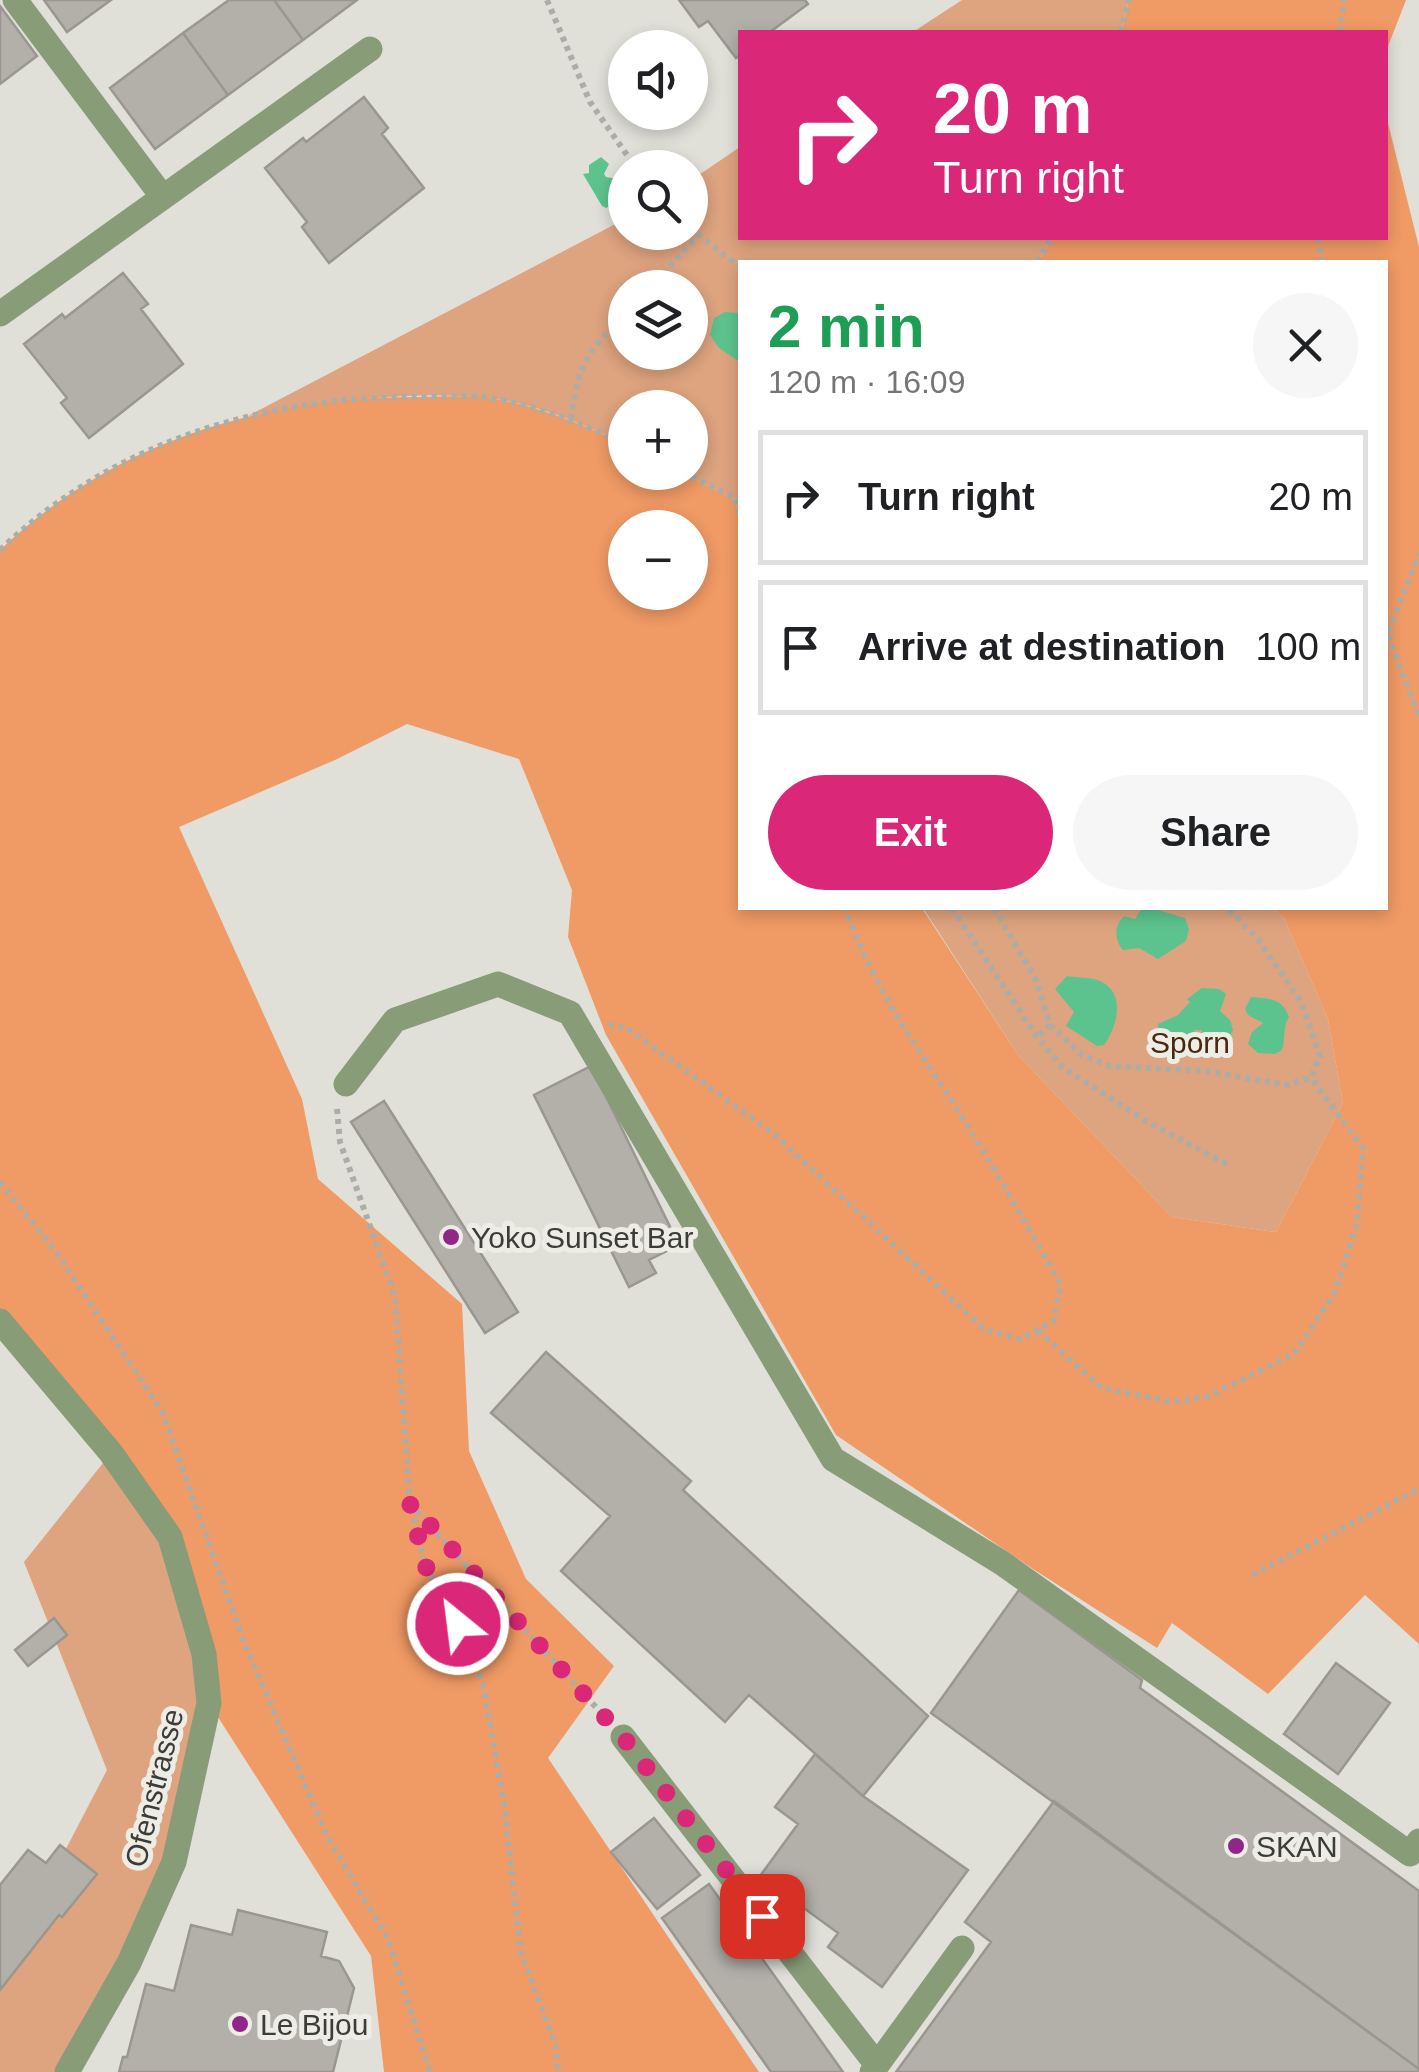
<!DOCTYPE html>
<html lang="en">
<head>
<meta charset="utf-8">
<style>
	:root { --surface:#fff; --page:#f6f6f6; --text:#202124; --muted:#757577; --line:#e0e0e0; --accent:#db2777 }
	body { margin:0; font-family:Helvetica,sans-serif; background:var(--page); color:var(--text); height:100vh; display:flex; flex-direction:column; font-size:38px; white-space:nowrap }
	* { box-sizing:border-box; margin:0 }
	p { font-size:32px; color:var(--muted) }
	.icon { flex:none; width:55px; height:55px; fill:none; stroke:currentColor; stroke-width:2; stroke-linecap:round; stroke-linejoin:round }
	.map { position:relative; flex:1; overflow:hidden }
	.sheet { position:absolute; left:738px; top:260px; width:650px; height:650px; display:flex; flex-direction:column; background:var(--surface); border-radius:0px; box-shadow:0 5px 15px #0003 }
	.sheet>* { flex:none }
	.hud { position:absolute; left:738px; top:30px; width:650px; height:210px; border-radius:0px; box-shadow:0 5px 15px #0003; background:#db2777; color:#fff; overflow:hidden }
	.controls { position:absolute; left:608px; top:30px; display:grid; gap:20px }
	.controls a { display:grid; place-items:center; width:100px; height:100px; border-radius:50%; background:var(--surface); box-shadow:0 5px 15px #0003; font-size:50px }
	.pin { position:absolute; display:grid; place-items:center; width:85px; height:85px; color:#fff; margin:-42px; border-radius:20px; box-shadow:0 5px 15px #0006 }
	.me { position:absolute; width:110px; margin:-55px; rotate:331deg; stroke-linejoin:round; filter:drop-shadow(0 0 8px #0008) }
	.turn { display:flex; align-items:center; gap:35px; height:210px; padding:0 30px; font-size:45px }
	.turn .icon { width:130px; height:130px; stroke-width:2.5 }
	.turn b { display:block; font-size:70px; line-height:85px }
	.round { display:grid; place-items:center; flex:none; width:105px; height:105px; border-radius:52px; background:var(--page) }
	.head { display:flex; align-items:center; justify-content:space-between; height:170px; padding:0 30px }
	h1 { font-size:60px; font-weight:700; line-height:75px; color:#1e9e55 }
	.primary-button { display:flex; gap:20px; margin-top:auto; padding:20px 30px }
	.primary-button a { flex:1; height:115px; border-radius:60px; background:var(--accent); color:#fff; font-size:40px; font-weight:700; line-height:115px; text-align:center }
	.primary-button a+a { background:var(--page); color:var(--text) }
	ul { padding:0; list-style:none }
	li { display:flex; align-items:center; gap:30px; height:135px; margin:0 20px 15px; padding:0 10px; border:5px solid var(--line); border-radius:0px }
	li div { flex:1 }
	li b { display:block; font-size:38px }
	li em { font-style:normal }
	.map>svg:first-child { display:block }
	.green { fill:#dea37f; fill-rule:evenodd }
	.forest { fill:#f09a65; fill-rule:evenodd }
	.water { fill:#5dc38e }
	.building { fill:#b3afa9; stroke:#9a9690; stroke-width:2.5 }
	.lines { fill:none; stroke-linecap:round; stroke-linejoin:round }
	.path { stroke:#adada7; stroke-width:6; stroke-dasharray:5 5; stroke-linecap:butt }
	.minor { stroke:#889c78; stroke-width:25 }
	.route { stroke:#db2777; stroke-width:18; stroke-dasharray:0 32.4 }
	.poi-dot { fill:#922688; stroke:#edede6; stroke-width:4 }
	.labels { text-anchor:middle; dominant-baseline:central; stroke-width:10; stroke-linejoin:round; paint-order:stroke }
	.park-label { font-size:30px; fill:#492710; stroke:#edede6 }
	.poi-label { font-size:30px; fill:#3c3c39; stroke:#edede6; text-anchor:start }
	.street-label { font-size:30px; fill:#3c3c39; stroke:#edede6 }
</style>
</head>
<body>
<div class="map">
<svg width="1419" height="2072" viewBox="0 0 1419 2072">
	<rect width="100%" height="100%" fill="#e0e0d9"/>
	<path class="green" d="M962,0H1129L1121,32H913Z
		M740,147V238H1052L1037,262H740V515L735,500L683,473L690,472V408H625V444C582,424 535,403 486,398C407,389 326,403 248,416L625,219V232H690V181ZM625,288H690V352H625Z
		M923,908H1272L1284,918L1328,1019L1343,1103L1276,1232L1172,1217L1018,1055Z
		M111,1453L170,1537L204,1654L174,1862L67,2072H0V1965L17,1943L107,1770L24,1562Z"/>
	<path class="forest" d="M1129,0H1406L1385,54V32H1121Z
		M1385,111L1419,247V1644L1365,1595L1268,1694L1172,1623L1157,1648L1033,1569L836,1435L606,1035L568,937L572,890L519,759L407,724L335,760L179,827L302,1099L318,1179L462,1304L469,1451L526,1579L614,1666L548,1758L759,2072H384L371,1956L209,1703L170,1537L0,1321V550C115,441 263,397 419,397C442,397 466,395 488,398C536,405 582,424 625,444V472L683,473L735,500L740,515V908H922L1018,1055L1172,1217L1276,1232L1343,1103L1328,1019L1284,918L1272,908H1385V262H1037L1052,238H1385ZM625,528H690V592H625Z"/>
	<path class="water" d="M601,157L609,164L604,174L606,177L618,179L625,192L619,201L606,208L602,206L583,174L589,173V165Z
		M725,312L740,313V362L719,348L710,335L714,318Z
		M1142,908H1151L1185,918L1189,929L1186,941L1158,959L1139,948L1123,950C1114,940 1114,926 1124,916L1135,919Z
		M1067,976C1077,978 1091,977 1100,981C1127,993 1117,1027 1104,1045L1097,1046L1066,1026L1074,1012L1055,989Z
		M1202,988L1219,989L1226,994L1220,1011L1230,1020L1233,1030L1226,1044L1217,1048L1209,1046L1201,1030H1195L1186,1040L1158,1030V1024L1178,1015L1190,1002L1187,999Z
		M1251,997C1270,999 1282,998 1289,1017C1282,1028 1286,1038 1282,1050L1275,1054L1258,1053L1248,1044L1252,1032L1263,1023L1248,1015L1245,1009Z"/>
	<path class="building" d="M44,0H111L67,32Z
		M229,0H274L303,40L228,95L183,33Z
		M274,0H357L303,40Z
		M679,0H805L808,4L770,32H740V55L736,58L708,21L699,27Z
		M0,6L37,56L0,84Z
		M183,33L228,95L155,149L110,88Z
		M364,97L388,128L382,134L424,188L329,263L302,227L307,222L265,168L303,138L306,142Z
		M123,273L148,304L141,309L183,364L89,438L61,403L67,398L24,344L62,314L65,318Z
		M591,1066L679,1245L649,1260L656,1273L629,1287L534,1095Z
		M384,1101L518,1312L485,1333L351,1122Z
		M546,1352L691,1481L683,1490L928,1716L863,1796L749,1695L725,1722L561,1571L610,1516L491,1413Z
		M1019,1590L1142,1680L1140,1688L1419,1891V2069L931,1713Z
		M54,1618L67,1635L28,1666L15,1650Z
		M1336,1663L1390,1703L1338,1774L1284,1734Z
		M815,1754L863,1796L968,1870L882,1987L828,1947L838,1933L760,1876L798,1824L775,1807Z
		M1054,1801L1419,2069V2072H896L991,1942L965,1922Z
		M654,1818L700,1875L657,1909L611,1852Z
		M60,1845L97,1874L62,1917L59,1915L0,1990V1885L28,1850L46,1863Z
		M709,1884L843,2072H771L662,1918Z
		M238,1910L327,1932L321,1956L339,1961L354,1988L333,2072H119L123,2057H127L146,1984L174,1991L191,1925L232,1935Z"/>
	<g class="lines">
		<path class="path" d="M547,0L590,102L636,168
			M1121,32L1129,0
			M1340,32L1344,0
			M690,228L740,267
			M1318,238L1322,262
			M1037,262L1052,238
			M649,288L699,236
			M571,419C579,363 586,354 625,313
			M683,472L740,501
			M735,500L740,515
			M0,550C115,441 263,397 419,397C442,397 466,395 488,398C536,405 582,424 625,444
			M1385,626L1419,717
			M1389,631L1419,553
			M952,908L1037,1037L1062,1067L1146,1121L1230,1166
			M994,908L1036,980L1050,1025L1037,1037
			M609,1024L627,1028L774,1134L985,1330L1021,1339L1053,1321L1061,1285C1029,1230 998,1174 964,1120C921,1053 870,984 846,908
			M1050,1025L1082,1055L1109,1066L1207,1071L1285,1085L1311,1078L1320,1056L1301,1002L1257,938L1227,908
			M337,1109L340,1142L395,1296L410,1503L425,1565L458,1624L483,1684L503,1797L521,1952L556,2046L558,2072
			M0,1182L56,1252L162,1411L244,1642L327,1836L388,1939L430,2072
			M1038,1331L1102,1388L1171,1402L1209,1396L1294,1354L1335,1292L1357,1224L1363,1148L1311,1078
			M410,1504L604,1716
			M1252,1575L1419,1489"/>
		<path class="minor" d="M15,0L162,196
			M0,314L370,49
			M346,1084L395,1020L498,984L570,1013L833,1459L1002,1563L1410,1854L1419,1841
			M0,1321L111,1453L170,1537L204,1654L209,1703L174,1862L129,1963L67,2072
			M623,1737L877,2065
			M872,2072L962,1948"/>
	</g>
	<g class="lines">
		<path class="route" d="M458,1624L425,1565L410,1503L623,1737L762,1916"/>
	</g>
	<g class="poi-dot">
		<circle cx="451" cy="1237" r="10"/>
		<circle cx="1236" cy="1846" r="10"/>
		<circle cx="240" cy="2024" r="10"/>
	</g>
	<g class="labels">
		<g class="park-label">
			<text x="1190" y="1042">Sporn</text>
		</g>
		<g class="poi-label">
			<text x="471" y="1237">Yoko Sunset Bar</text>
			<text x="1256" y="1846">SKAN</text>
			<text x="260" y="2024">Le Bijou</text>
		</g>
		<g class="street-label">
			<text transform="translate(154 1788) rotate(-76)">Ofenstrasse</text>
		</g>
	</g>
</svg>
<div class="controls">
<a><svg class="icon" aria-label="sound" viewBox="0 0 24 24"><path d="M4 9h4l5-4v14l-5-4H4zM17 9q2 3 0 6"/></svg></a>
<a><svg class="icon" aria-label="search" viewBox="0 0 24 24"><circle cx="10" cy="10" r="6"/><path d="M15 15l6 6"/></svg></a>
<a><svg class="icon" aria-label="layers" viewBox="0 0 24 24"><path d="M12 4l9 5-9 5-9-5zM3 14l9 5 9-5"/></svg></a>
<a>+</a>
<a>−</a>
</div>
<div class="pin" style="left:762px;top:1916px;background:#d93025"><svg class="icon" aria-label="arrive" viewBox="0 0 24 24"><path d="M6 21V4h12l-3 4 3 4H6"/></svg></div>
<svg class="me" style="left:458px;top:1624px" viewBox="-20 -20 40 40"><circle r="17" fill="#db2777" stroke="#fff" stroke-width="3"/><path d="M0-11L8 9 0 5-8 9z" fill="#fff"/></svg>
<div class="hud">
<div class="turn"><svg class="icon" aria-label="right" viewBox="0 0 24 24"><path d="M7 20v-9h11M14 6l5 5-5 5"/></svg><div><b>20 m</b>Turn right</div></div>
</div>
<section class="sheet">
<div class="head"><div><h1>2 min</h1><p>120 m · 16:09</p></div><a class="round"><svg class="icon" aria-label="close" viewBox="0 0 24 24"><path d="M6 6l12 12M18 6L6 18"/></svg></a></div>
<ul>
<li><svg class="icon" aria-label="right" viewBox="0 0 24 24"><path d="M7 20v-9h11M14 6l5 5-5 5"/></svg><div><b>Turn right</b></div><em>20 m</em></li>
<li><svg class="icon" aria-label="arrive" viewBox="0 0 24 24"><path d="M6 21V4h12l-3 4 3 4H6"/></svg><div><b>Arrive at destination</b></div><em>100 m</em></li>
</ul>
<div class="primary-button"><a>Exit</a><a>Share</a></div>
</section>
</div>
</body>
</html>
